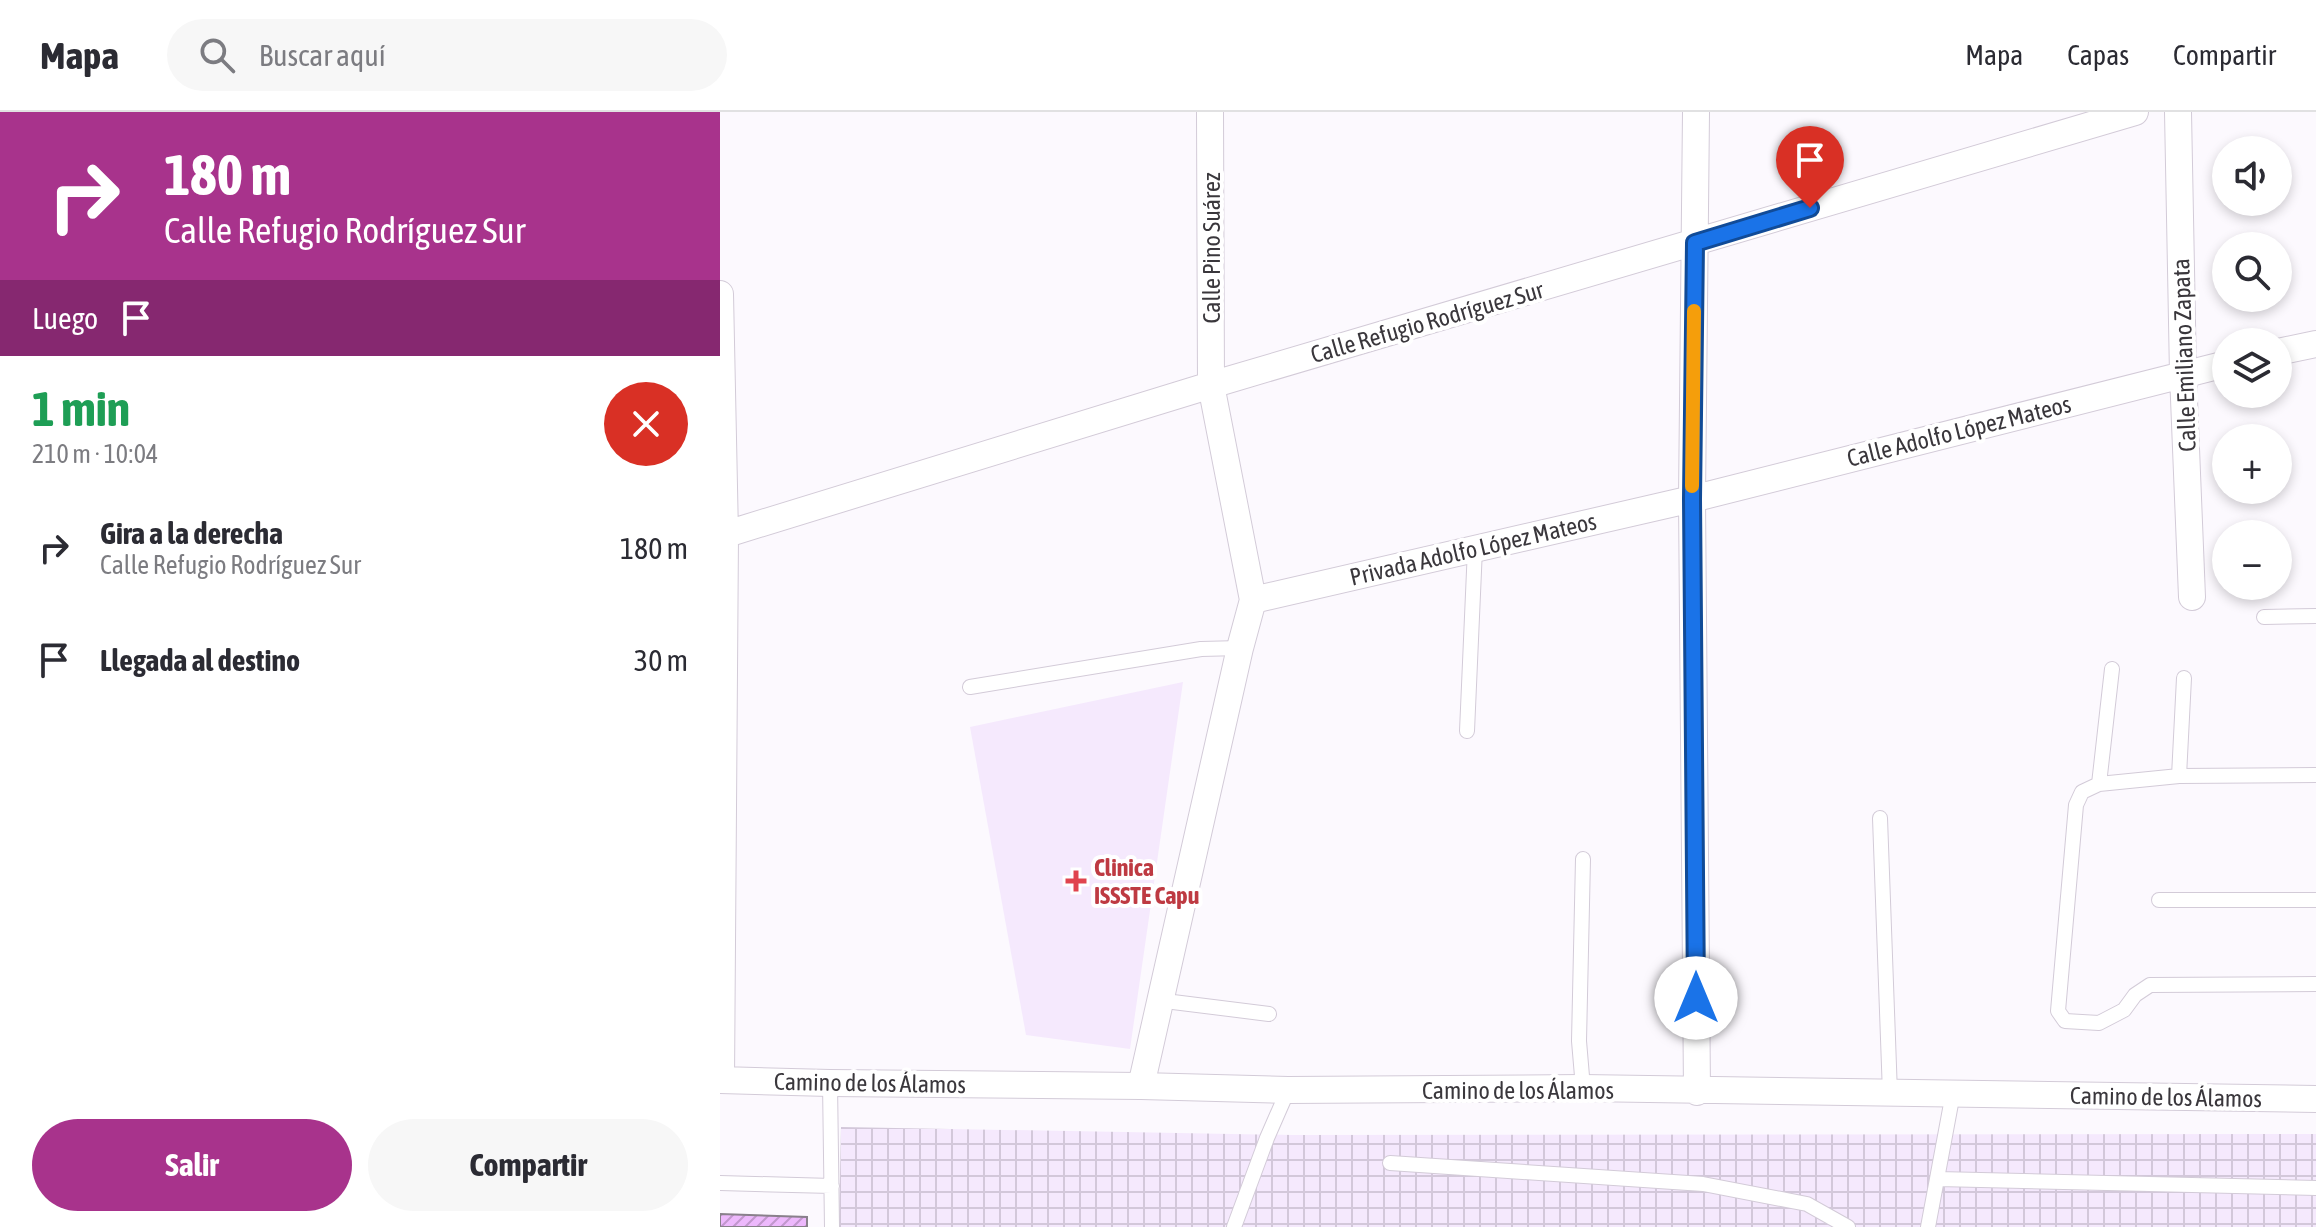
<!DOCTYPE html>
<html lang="es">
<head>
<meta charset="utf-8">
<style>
	:root { --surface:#fff; --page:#f7f7f7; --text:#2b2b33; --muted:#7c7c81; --line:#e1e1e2; --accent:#a8338c }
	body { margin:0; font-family:"Asap Condensed",sans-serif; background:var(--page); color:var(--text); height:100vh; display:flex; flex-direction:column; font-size:30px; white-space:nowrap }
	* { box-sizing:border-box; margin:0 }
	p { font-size:26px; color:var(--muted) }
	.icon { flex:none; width:44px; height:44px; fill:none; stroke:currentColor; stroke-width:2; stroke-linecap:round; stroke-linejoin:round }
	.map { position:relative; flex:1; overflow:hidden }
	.drawer { display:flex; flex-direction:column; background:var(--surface); width:720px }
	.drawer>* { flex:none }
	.guide { background:#a8338c; color:#fff; overflow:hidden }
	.tools { position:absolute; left:1492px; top:24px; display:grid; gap:16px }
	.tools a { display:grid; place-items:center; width:80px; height:80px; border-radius:50%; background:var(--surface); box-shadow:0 4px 12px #0003; font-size:40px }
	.pin { position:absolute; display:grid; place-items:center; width:68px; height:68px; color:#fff; margin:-82px -34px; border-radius:50% 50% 50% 0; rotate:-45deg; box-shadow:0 0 8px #0007 }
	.pin .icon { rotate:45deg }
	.me { position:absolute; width:88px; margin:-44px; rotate:0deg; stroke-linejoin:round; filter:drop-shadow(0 0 6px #0008) }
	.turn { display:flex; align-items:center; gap:28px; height:168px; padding:0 32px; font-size:36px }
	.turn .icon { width:104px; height:104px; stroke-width:2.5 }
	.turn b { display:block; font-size:56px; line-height:68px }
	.then { display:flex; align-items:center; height:76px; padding:0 32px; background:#0003; gap:16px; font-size:30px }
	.round { display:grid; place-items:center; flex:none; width:84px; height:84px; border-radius:42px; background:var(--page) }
	.headline { display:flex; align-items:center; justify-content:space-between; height:136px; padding:0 32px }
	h1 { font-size:48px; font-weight:700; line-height:60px; color:#1e9e55 }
	.primary-button { display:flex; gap:16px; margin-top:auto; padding:16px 32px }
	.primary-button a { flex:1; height:92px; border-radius:48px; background:var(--accent); color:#fff; font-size:32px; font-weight:700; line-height:92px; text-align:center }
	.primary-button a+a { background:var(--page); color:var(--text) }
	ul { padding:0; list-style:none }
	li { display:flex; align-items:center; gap:24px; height:112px; padding:0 32px }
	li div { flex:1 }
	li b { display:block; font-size:30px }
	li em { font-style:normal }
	header { display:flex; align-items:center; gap:48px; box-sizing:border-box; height:112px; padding:0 40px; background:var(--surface); border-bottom:2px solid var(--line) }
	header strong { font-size:38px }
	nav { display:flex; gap:44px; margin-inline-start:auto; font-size:28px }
	.search { width:560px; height:72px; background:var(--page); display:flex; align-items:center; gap:20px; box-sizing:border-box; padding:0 28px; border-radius:44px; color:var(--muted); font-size:30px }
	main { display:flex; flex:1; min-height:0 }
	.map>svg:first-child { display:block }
	.industrial { fill:url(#industrial-grid) }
	.built { fill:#f5e9fd }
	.building { fill:url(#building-hatch); stroke:#89808b; stroke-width:2 }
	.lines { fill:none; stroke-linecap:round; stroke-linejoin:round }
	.lane-casing { stroke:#d3cbd8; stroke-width:16 }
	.street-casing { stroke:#d3cbd8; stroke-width:28 }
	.lane { stroke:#fff; stroke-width:14 }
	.street { stroke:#fff; stroke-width:26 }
	.route-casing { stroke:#114b97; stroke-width:20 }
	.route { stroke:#1a73e8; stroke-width:14 }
	.slow { stroke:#f59e0b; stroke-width:14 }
	.health-dot { fill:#e0444e; stroke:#fff; stroke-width:3 }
	.labels { text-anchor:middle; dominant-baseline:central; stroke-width:8; stroke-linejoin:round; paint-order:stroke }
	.street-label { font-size:24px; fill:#3a373c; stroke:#fff }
	.health-label { font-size:24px; font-weight:bold; fill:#be3a42; stroke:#fff; text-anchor:start }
</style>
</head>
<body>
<header>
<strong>Mapa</strong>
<div class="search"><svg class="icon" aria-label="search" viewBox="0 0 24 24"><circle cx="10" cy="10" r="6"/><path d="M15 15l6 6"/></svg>Buscar aquí</div>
<nav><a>Mapa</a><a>Capas</a><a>Compartir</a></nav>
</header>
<main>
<section class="drawer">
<div class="guide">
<div class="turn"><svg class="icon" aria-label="right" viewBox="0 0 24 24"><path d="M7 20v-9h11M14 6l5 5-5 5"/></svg><div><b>180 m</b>Calle Refugio Rodríguez Sur</div></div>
<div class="then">Luego<svg class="icon" aria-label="arrive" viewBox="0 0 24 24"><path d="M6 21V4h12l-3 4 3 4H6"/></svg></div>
</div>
<div class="headline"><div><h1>1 min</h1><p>210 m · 10:04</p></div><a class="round" style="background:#d93025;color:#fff"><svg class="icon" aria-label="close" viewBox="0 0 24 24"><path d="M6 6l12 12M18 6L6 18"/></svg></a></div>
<ul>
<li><svg class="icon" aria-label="right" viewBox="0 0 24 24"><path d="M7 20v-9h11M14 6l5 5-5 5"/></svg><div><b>Gira a la derecha</b><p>Calle Refugio Rodríguez Sur</p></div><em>180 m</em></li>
<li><svg class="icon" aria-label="arrive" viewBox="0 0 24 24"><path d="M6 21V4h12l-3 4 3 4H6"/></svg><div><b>Llegada al destino</b></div><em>30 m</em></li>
</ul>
<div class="primary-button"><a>Salir</a><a>Compartir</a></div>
</section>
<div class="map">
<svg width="1596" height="1115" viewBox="0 0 1596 1115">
	<defs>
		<pattern id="industrial-grid" width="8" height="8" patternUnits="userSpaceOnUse" patternTransform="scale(2)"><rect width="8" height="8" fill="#f5e9fd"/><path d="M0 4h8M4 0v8" fill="none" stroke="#d3c8da"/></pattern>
		<pattern id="building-hatch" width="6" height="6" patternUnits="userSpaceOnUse" patternTransform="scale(2)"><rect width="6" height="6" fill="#edb8fc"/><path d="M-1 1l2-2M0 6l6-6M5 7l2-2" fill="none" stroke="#c196cd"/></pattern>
	</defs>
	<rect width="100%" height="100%" fill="#fcf9fe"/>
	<path class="industrial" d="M121,1015L572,1023L1596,1022V1115H119Z"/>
	<path class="built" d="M463,570L410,937L306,923L250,615Z"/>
	<path class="building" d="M0,1102L87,1105V1115H0Z"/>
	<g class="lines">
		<g class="lane-casing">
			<path id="lane" d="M1544,505L1596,504
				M250,575L481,537L520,536
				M747,619L755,436
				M1596,663L1459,664L1379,672L1362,680L1356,693L1338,899L1345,909L1379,911L1404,898L1415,883L1430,873L1596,872
				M1459,664L1464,566
				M1379,672L1392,557
				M1160,706L1170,982
				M1439,788H1596
				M441,885L453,890L549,902
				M110,971L112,1115
				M863,976L859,929L863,747
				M670,1051L983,1072L1087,1092L1128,1115
				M1218,1067L1596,1076
				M0,1071L112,1074
				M514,1115L547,1026L568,978
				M1208,1115L1233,981"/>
		</g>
		<g class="street-casing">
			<path id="street" d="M976,0L972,387L977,980
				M1458,0L1463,262L1472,485
				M0,182L5,423L1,968
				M1558,240L1596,232
				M0,424L491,273L1415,0
				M533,488L972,387L1506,252
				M0,968L110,971L421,974L568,978L863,976L1596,987
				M421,974L520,536L533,488L491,273L490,0"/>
		</g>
		<use href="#lane" class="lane"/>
		<use href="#street" class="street"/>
	</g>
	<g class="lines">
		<g class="route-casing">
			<path id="route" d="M976,886L972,387L975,131L1090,96"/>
		</g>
		<use href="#route" class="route"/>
		<path class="slow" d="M972,374L974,199"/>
	</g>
	<path class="health-dot" d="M352 757h8v8h8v8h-8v8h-8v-8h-8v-8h8z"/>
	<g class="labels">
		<g class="street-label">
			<text transform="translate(491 136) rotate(-90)">Calle Pino Suárez</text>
			<text transform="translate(707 210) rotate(-16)">Calle Refugio Rodríguez Sur</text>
			<text transform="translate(1464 243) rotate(-92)">Calle Emiliano Zapata</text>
			<text transform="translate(1239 319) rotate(-14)">Calle Adolfo López Mateos</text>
			<text transform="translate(753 437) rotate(-13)">Privada Adolfo López Mateos</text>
			<text transform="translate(150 971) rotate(1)">Camino de los Álamos</text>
			<text x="798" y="978">Camino de los Álamos</text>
			<text transform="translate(1446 985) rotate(1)">Camino de los Álamos</text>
		</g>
		<g class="health-label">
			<text x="374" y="755">Clinica<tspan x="374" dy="28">ISSSTE Capu</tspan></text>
		</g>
	</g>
</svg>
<div class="tools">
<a><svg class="icon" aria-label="sound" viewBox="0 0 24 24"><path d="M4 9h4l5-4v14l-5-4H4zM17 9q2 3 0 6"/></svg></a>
<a><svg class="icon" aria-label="search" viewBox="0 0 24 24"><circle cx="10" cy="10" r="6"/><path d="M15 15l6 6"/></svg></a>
<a><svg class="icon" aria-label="layers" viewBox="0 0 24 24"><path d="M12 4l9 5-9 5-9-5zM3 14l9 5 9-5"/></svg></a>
<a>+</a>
<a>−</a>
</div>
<div class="pin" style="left:1090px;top:96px;background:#d93025"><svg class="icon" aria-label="arrive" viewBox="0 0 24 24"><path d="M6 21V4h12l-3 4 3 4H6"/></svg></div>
<svg class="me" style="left:976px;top:886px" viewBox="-20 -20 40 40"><circle r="19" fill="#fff"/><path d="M0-13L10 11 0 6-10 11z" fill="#1a73e8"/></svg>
</div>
</main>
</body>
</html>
